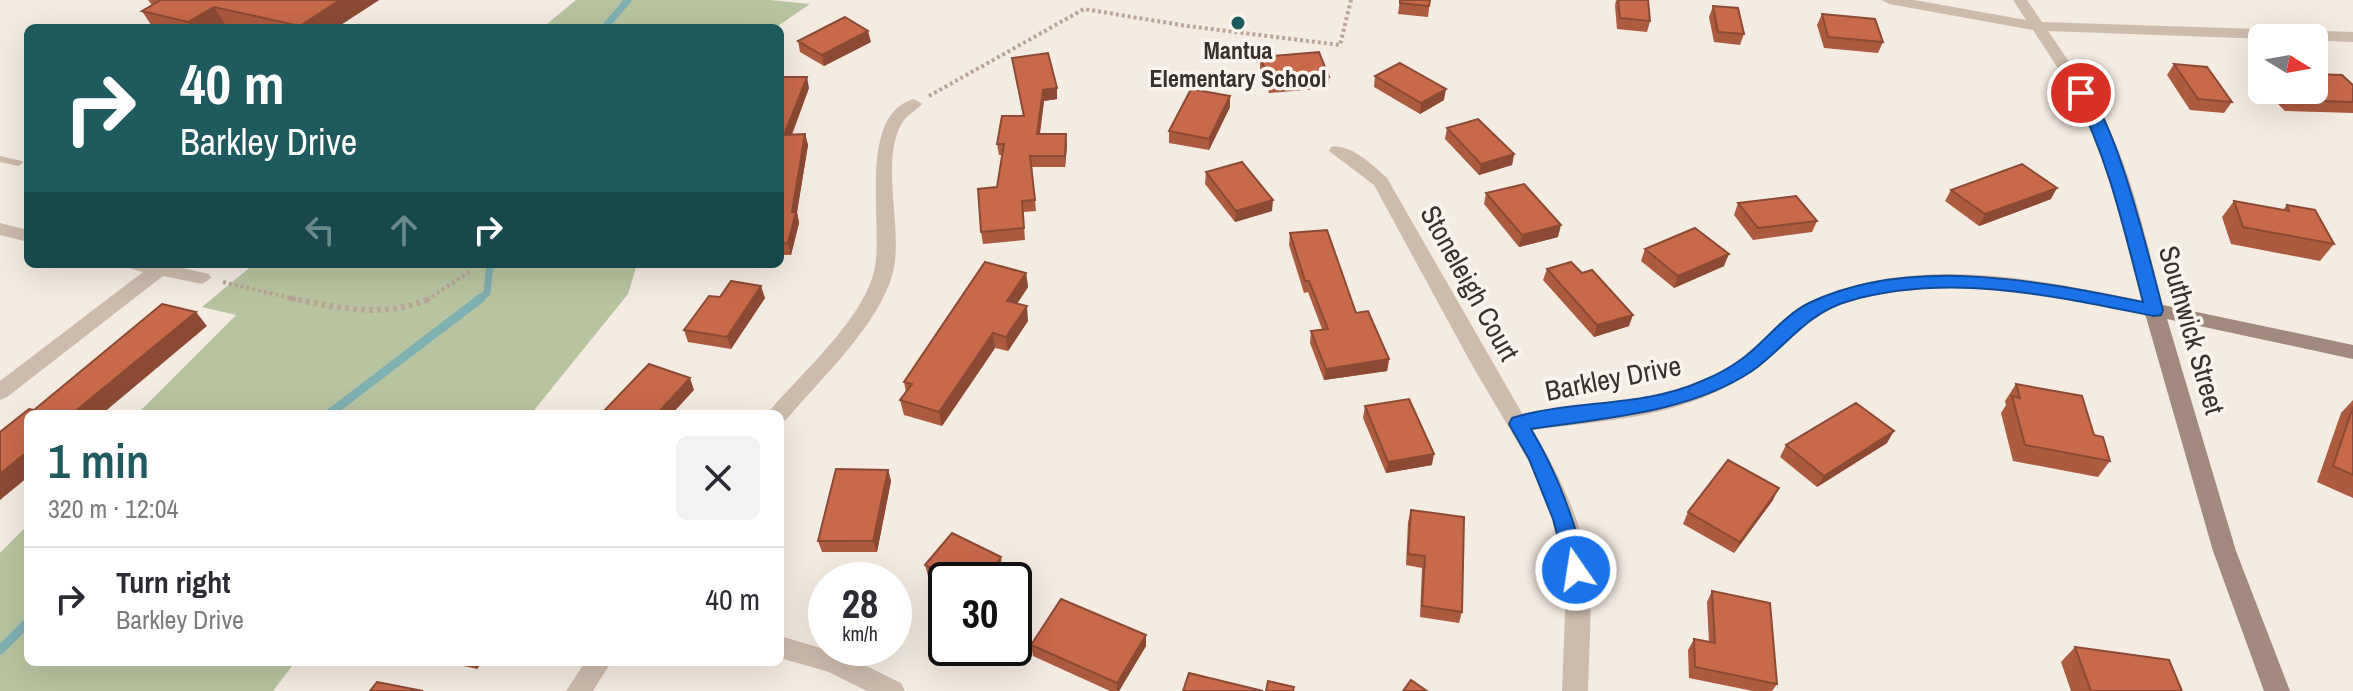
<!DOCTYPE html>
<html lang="en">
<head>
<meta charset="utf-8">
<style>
	:root { --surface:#fff; --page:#f2f2f3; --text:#2b2b33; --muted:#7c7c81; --line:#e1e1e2; --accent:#1f5a5e }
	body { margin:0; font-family:"Archivo Narrow",sans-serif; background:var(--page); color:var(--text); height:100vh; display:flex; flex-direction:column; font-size:30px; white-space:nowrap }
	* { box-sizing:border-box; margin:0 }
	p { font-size:26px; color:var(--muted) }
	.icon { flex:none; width:44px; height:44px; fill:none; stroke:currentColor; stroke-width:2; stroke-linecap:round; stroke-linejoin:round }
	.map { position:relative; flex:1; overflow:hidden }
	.drawer { position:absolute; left:24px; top:410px; width:760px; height:256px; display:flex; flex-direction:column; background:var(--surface); border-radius:12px; box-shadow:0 8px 32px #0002 }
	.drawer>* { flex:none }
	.top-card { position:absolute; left:24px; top:24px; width:760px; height:244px; border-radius:12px; box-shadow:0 8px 32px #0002; background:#1f5a5e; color:#fff; overflow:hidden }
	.needle { width:52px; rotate:101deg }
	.tools { position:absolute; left:2248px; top:24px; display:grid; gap:16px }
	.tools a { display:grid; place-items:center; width:80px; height:80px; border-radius:12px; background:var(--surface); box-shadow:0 8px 32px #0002; font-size:40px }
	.speed { position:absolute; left:808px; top:562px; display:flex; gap:16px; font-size:40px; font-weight:700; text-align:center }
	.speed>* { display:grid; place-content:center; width:104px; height:104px; border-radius:50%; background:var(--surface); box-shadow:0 8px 32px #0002; line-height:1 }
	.speed small { font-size:20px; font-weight:400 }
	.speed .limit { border:4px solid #111; border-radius:12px; background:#fff; color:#111 }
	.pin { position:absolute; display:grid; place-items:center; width:68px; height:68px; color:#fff; margin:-34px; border:4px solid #fff; border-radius:50%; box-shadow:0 2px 8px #0007 }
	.me { position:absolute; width:88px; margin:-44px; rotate:347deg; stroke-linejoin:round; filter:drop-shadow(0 0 6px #0008) }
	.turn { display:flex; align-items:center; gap:28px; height:168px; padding:0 24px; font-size:36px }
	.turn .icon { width:104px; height:104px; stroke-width:2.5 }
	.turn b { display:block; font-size:56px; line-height:68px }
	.lanes { display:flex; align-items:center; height:76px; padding:0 24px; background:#0003; justify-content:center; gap:40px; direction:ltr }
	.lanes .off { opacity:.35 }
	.round { display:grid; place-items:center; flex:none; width:84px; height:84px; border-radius:12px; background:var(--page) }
	.headline { display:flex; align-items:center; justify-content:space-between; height:136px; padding:0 24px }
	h1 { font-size:48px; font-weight:600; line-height:60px; color:var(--accent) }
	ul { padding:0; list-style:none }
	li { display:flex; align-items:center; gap:24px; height:104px; padding:0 24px; border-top:2px solid var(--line) }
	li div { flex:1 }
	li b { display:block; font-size:30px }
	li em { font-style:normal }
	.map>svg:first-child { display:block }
	.green { fill:#b8c4a0 }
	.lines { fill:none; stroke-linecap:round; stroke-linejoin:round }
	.stream-far1 { stroke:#7fb0b2; stroke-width:7 }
	.stream { stroke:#7fb0b2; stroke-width:9 }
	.path-far1 { stroke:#b9a596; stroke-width:4; stroke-dasharray:3 3; stroke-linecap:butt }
	.path { stroke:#b9a596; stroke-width:6; stroke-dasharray:4 4; stroke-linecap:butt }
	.lane { fill:#cdbbac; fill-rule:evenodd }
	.street { fill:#cdbbac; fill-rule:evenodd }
	.secondary { fill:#a18a7d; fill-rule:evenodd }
	.wall { fill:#ac5a40 }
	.shaded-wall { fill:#8c4a34 }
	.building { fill:#c8694b; stroke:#8c4a34; stroke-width:2 }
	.route { fill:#1a73e8; stroke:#114b97; stroke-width:2 }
	.poi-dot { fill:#1f5a5e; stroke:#fbf5ee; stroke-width:3 }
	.labels { text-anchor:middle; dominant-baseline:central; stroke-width:7; stroke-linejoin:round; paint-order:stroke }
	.far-poi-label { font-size:24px; font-weight:bold; fill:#3b302b; stroke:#fbf5ee }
	.street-label { font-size:28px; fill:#3b302b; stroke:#fbf5ee }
</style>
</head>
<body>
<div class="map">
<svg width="2353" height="691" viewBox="0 0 2353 691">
	<rect width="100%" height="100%" fill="#f4ebe1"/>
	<path class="green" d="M576,0H770L810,4L775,28H542Z
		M254,264H637L628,294L531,414H137L236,315L202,307Z
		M28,525V662H295L273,691H0V553Z"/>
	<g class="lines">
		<path class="stream-far1" d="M604,28L628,0
			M478,300L487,293L490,264"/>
		<path class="stream" d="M329,414L481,298
			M0,650L28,622"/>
		<path class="path-far1" d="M929,96L1084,9L1187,26L1340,45L1351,0
			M223,282L299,300
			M427,300L472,270"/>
		<path class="path" d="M290,298C338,308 385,319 431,298"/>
		<path class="lane" d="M0,156L22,161L23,163L18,166L0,162Z"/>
		<path class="street" d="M1882,0H1914L2026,20L2013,0H2027L2042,22L2353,32V42L2048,31C2070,63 2093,96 2110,132C2137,188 2148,250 2164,310L2161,315L2154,317C2057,295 1944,268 1847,302C1803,317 1777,357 1738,380C1677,418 1601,421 1532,430C1555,467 1578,512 1586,555C1594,599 1589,646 1588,691H1562L1566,588L1562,553L1553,519L1528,460L1472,365L1374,185L1329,151L1331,147C1350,143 1374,166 1387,178L1523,415C1590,407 1663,405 1723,371C1764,347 1791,307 1837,291C1935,258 2044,280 2142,301C2128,243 2118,184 2093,130C2076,95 2054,62 2033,30L1889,4Z
			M914,99L922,104C917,110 909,114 904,120C878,157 904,229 893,272C880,324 821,378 786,420L780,422V414H768L772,408C804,371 866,316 875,267C883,224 857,114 914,99Z
			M0,223L28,230V242L0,235Z
			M126,264H165L209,274L211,278L202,284L163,276L7,397L0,400V381L143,272L128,268Z
			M780,636L844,655L901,683L905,691H867L829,672L780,658Z
			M585,662H611L593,691H566Z"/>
		<path class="secondary" d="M2154,303L2353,345V359L2167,319L2236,551L2290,691H2264L2213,551L2144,310Z"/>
	</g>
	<path class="wall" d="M148,0H379L336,28H235L226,26L222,28H153L142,11L152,5Z
		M1400,0H1430L1428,17L1398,14Z
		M1616,0L1650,21L1647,32L1617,29L1615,6Z
		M1713,6L1744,34L1740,45L1714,42L1709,17Z
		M1822,14L1883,42L1878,53L1824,48L1817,25Z
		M798,41L871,42L824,66L800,52Z
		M1260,57L1329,77L1328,88L1269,93L1260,68Z
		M1012,58L1057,99L1044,101L1040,134L1067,145L1065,167H1032L1036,211L1023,212L1025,240L983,244L981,232L997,187L1002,155H999L997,144L1023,116Z
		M2174,64L2232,102L2224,113L2190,110L2167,75Z
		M1375,76L1444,100L1420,114L1374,87Z
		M780,77L809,88L792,135L805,134L808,145L797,212L799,223L791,255H780Z
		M2353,85V113L2285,111L2264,90H2314Z
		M1230,107L1209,150L1169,143V131Z
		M1447,128L1514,154L1512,165L1479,175L1445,139Z
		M1206,172L1272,211L1235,222L1205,184Z
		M1951,190L2051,199L1979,226L1945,201Z
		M1486,193L1558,237L1519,247L1484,204Z
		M2234,201L2283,210L2287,205L2334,244L2320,261L2231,244L2222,217Z
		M1738,203L1817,221L1812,232L1753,240L1734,215Z
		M1290,233L1356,313L1389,359L1387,371L1324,380L1310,343L1311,331L1322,329L1308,292L1304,293L1289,245Z
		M1645,249L1724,266L1674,288L1641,261Z
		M1547,269L1629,326L1594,337L1543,280Z
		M1026,273L1028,287L1017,304L1028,321L1008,351L995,348L942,426L904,415L900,400L906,392L904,382Z
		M720,297L765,298L731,349L688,342L684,330Z
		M2016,384L2094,435L2110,461L2098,477L2013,461L2001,413L2006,405L2005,401Z
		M2353,400V498L2317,482L2341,413Z
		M1365,406L1432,465L1386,473L1363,418Z
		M1887,443L1817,487L1780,457L1786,445Z
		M888,470L891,481L877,552H822L818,541Z
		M1773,500L1734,553L1683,524L1688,512Z
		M1411,510L1462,612L1459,623L1420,617L1422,568L1406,565L1408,522Z
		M952,533L1001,557L1002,565L1014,571L1016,583L1014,586V580H946V585L928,576L925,565Z
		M1712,591L1777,684L1772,691H1753L1689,678L1688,650L1694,639L1709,642L1707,602Z
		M1031,645L1146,646L1119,691H1110L1033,656Z
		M2075,647L2182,691H2071L2061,662Z
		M446,662H482L477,669Z"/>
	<path class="shaded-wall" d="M340,0H379L336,28H301L300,26Z
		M214,7L226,26L222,28H192L188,22Z
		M868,31L871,42L824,66L822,55Z
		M807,77L809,88L787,146L784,135Z
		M1057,88V99L1044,101L1038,145L1037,134L1043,90Z
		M1446,89L1444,100L1420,114L1421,103Z
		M1230,96V107L1209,150V139Z
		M805,134L808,145L797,212L799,223L791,255L788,243L792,212Z
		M1066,134L1067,145L1065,167V156Z
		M1514,154L1512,165L1479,175L1481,164Z
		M2057,188L2051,199L1979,226L1985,214Z
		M1273,200L1272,211L1235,222L1236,211Z
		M1561,225L1558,237L1519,247L1522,235Z
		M1729,254L1724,266L1674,288L1678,276Z
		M1026,273L1028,287L1009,315L1007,301Z
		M761,286L765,298L731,349L727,337Z
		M1027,306L1028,321L1008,351L1006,337Z
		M196,312L207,326L102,414H72Z
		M1633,315L1629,326L1594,337L1597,325Z
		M993,333L995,348L942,426L939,412Z
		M1389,359L1387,371L1324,380L1326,369Z
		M690,378L694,390L672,414H657Z
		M1894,431L1887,443L1817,487L1824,476Z
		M28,451V477L0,500V474Z
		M1434,454L1432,465L1386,473L1388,462Z
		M888,470L891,481L877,552L873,541Z
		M1779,488L1773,500L1734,553L1740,542Z
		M1014,571L1016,583L1014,586V580H1008Z
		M1146,635V646L1119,691H1117V683Z
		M471,662H482L477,669Z"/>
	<path class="building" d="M161,0H340L300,26L214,7L188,22L142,11Z
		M1400,0H1430L1429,6L1400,3Z
		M1618,0H1648L1650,21L1620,18Z
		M1713,6L1738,8L1744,34L1718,32Z
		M1822,14L1875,19L1883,42L1828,37Z
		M845,17L868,31L822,55L798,41Z
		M1319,52L1329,77L1270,82L1260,57Z
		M1048,53L1057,88L1043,90L1037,134H1066L1065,156H1030L1035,200L1022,201L1024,228L981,232L978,189L997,187L1004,144H997L1002,116H1024L1012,58Z
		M1400,63L1446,89L1421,103L1375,76Z
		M2174,64L2207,67L2232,102L2198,99Z
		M2314,74L2342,75L2353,85V102L2293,100L2283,90H2314Z
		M780,77H807L784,135L805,134L792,212H796L788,243L780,244Z
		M1191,89L1230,96L1209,139L1169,131Z
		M1478,119L1514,154L1481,164L1447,128Z
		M1242,162L1273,200L1236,211L1206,172Z
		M2022,164L2057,188L1985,214L1951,190Z
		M1524,184L1561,225L1522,235L1486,193Z
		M1796,196L1817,221L1758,228L1738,203Z
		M2234,201L2289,211L2287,205L2315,210L2334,244L2243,227Z
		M1695,228L1729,254L1678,276L1645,249Z
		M1327,230L1356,313L1368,311L1389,359L1326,369L1311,331L1328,329L1309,281H1305L1290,233Z
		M985,262L1026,273L1007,301L1027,306L1006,337L993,333L939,412L900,400L912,384L904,382Z
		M1571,262L1582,273L1592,270L1633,315L1597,325L1547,269Z
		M731,281L761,286L727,337L684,330L709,296L720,297Z
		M162,304L196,312L72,414H28V451L0,474V432L29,409L34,410Z
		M649,364L690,378L657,414L602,413Z
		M2016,384L2082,396L2094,435L2103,437L2110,461L2025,445L2012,396L2020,398Z
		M1409,399L1434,454L1388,462L1365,406Z
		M1856,403L1894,431L1824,476L1786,445Z
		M2353,407V475L2333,466Z
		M1728,460L1779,488L1740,542L1688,512Z
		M836,469L888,470L873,541H818Z
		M1411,510L1464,517L1462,612L1422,606L1425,556L1408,554Z
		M952,533L1001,557L998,562L1014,571L1008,580H957L925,565Z
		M1712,591L1770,603L1777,684L1695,667L1694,639L1715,643Z
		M1061,599L1146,635L1117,683L1031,645Z
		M2075,647L2169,660L2182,691H2091Z
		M1189,673L1263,691H1183Z
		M1411,680L1427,691H1403Z
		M1268,681L1294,687L1293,691H1266Z
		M377,682L423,691H370Z"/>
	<path class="route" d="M2081,88C2112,100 2153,273 2163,310L2161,315L2154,316C2055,296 1949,272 1849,301C1806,313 1786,347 1752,371C1689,413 1604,418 1531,429C1558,474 1574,520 1587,570L1584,576L1576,579L1568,576L1553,519L1529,459L1509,424L1512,418C1573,399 1642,408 1702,381C1714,376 1728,369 1739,361C1764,344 1781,317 1809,303C1910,255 2039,281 2143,302C2124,230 2109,159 2074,93Z"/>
	<circle class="poi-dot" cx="1238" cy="23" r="8"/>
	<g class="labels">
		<g class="far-poi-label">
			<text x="1238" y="50">Mantua<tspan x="1238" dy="28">Elementary School</tspan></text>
		</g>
		<g class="street-label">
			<text transform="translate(1470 283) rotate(61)">Stoneleigh Court</text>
			<text transform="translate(2192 330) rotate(74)">Southwick Street</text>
			<text transform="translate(1613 378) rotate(-11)">Barkley Drive</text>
		</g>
	</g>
</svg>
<div class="tools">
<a><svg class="needle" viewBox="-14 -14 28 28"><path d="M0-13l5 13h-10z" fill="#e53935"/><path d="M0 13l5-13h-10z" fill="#7c7c81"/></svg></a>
</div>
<div class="speed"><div>28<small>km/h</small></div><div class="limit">30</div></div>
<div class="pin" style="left:2081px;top:93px;background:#d93025"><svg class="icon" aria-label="arrive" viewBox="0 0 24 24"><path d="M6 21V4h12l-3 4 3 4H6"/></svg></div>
<svg class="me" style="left:1576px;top:570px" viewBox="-20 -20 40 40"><circle r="17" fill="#1a73e8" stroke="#fff" stroke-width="3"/><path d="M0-11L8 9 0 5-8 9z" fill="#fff"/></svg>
<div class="top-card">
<div class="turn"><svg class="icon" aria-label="right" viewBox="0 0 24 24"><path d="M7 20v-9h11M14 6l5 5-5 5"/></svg><div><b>40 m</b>Barkley Drive</div></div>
<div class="lanes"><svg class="icon off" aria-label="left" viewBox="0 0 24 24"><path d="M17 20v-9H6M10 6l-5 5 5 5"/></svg><svg class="icon off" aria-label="ahead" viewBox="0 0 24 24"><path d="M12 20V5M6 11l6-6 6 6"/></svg><svg class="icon" aria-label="right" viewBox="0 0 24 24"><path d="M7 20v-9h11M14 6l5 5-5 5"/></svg></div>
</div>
<section class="drawer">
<div class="headline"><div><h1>1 min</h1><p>320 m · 12:04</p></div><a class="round"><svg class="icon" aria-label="close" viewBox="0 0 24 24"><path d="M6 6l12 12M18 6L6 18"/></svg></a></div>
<ul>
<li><svg class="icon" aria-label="right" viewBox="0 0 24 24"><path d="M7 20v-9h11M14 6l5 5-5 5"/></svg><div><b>Turn right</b><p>Barkley Drive</p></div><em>40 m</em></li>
</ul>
</section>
</div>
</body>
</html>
